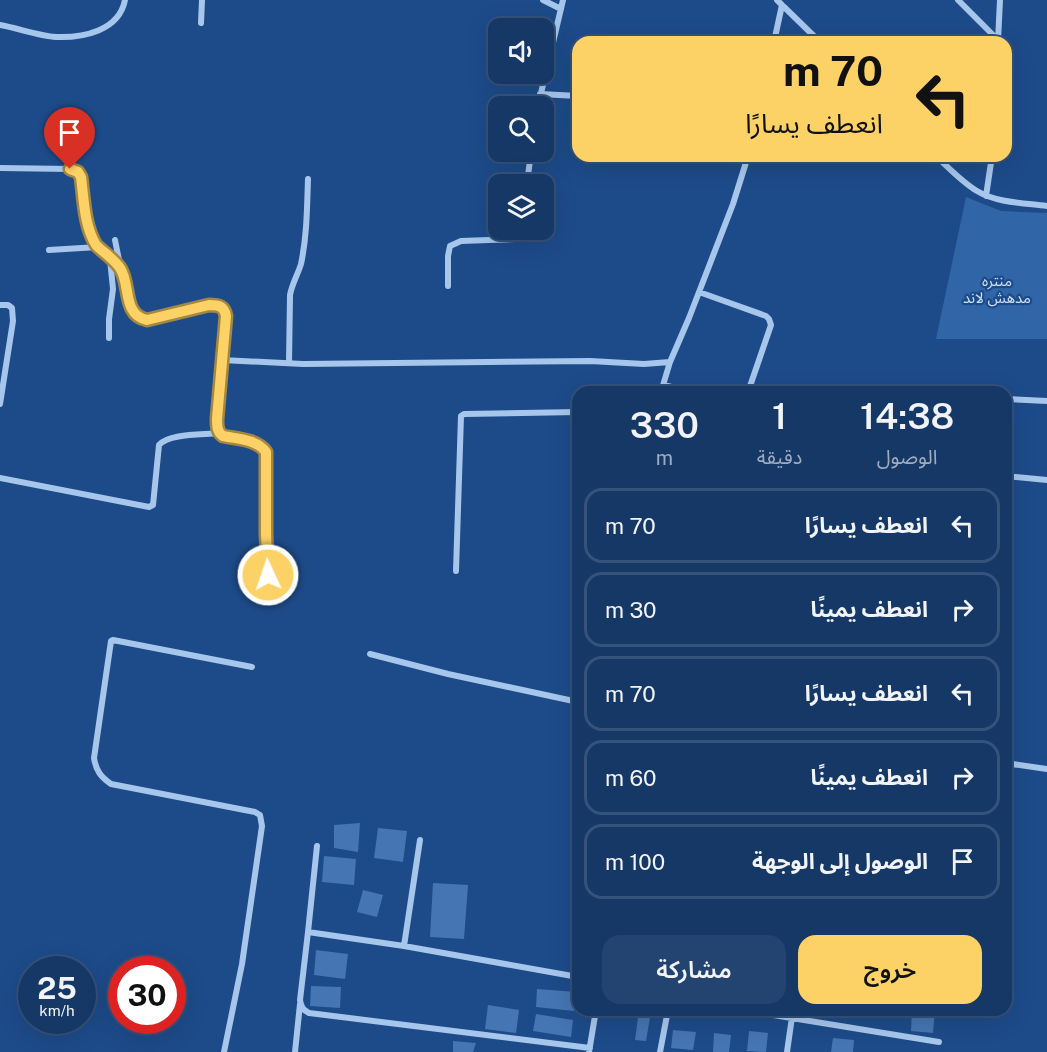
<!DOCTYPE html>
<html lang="ar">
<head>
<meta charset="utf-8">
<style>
	:root { --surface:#163867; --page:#234370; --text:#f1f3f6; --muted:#9eacc0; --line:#35527b; --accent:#fcd165 }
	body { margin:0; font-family:"Public Sans","Noto Sans Arabic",sans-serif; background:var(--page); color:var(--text); direction:rtl; height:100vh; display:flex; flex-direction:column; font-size:22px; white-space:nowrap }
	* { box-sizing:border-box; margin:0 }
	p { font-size:20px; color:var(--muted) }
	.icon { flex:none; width:33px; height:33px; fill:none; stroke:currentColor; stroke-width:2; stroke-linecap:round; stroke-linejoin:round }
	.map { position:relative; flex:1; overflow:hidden; direction:ltr }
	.panel { position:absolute; left:572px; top:386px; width:440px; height:630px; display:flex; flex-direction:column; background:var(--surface); border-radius:18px; box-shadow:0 6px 24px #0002,0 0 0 2px var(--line); direction:rtl }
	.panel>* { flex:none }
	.top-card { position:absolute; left:572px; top:36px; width:440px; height:126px; border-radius:18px; box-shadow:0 6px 24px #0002,0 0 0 2px var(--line); direction:rtl; background:#fcd165; color:#111; overflow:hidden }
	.controls { position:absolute; left:488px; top:18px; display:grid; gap:12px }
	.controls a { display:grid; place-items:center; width:66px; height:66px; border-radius:12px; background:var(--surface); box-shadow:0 6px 24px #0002,0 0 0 2px var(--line); font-size:30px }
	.speed { position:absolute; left:18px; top:956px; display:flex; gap:12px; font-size:30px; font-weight:700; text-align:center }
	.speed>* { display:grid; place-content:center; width:78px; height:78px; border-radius:50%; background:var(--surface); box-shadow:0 6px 24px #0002,0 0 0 2px var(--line); line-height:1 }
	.speed small { font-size:15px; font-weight:400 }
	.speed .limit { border:9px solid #d22; background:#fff; color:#111 }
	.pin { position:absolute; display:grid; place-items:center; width:51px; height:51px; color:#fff; margin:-62px -26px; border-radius:50% 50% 50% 0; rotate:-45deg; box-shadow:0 0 6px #0007 }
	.pin .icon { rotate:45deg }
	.me { position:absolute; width:66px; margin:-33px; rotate:357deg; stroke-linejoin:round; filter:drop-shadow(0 0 4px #0008) }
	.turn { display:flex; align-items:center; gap:21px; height:126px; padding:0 30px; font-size:27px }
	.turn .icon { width:78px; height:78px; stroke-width:2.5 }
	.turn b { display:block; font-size:42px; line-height:51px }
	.eta { display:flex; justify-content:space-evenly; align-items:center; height:102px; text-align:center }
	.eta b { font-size:36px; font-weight:600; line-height:42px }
	.cta { display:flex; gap:12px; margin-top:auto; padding:12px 30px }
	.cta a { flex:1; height:69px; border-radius:18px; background:var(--accent); color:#111; font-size:24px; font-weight:600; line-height:69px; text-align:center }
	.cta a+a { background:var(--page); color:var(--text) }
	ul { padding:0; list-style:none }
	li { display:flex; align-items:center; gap:18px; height:75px; margin:0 12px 9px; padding:0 18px; border:3px solid var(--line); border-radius:18px }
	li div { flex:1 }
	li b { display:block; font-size:22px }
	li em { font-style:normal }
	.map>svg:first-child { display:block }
	.green { fill:#3065a7 }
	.building { fill:#4575b2 }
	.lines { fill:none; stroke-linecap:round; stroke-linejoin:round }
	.minor { stroke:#a7c6ec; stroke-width:6 }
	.route-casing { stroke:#a48842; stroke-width:15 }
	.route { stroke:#fcd165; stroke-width:10 }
	.labels { text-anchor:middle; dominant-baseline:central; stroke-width:4.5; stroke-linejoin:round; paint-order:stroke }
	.park-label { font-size:15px; fill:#cce0f9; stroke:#1d4b89 }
</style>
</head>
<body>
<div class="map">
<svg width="1047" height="1052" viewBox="0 0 1047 1052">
	<rect width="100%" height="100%" fill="#1d4b89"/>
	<path class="green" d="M966,197L1001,211L1047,213V339H936Z"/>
	<path class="building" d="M360,823L358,852L334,848V825Z
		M378,828L407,831L403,862L374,858Z
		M324,856L356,859L354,885L322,882Z
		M433,883L468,885L464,939L430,937Z
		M363,890L383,895L377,917L357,912Z
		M316,950L348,954L345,979L314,975Z
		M311,986L341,987L340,1008L310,1006Z
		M537,989L576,992L574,1011L536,1007Z
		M488,1005L519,1010L516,1033L485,1029Z
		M639,1010L651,1012L646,1041L635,1040Z
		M912,1010H935L933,1033L911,1031Z
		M536,1014L573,1020L571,1037L533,1031Z
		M673,1030L696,1032L693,1050L671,1048Z
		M749,1031L768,1033L766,1052L747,1051Z
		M714,1033L731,1035L729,1052H713Z
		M833,1038L854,1040L853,1052H831Z
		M453,1041L476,1043L473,1052H453Z"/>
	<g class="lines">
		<path class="minor" d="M543,0L561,9
			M777,0L820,42
			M958,0L998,40
			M201,23L202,0
			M0,25C17,28 39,36 56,37C83,38 119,31 125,0
			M998,41L1000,0
			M774,42L782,5
			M540,94L578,96
			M538,106L563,0
			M936,156C949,168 962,182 977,191C997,203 1024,203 1047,206
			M0,168L70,169L78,172L81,177C84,200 84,224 96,245L121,269
			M527,184L531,152
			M986,196L992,156
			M115,240C118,255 127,304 135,313C138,317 142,319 147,320L209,305C219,305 224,306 226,316L217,419L219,433
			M49,250L98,247
			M448,286V256L450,246L461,241L515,239L519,236L522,230
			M699,292L766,316L769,319L771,325L748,392
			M0,305H8L12,308L13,321L0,404
			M109,338V319L113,289L110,259
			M222,360L303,364L590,361L644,364L670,362L689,318L733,204L748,156
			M289,363L290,295C292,284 298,274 301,264C307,236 307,207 308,179
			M664,385L690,392
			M661,392L670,362
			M1005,399L1047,401
			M1005,476L1047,480
			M0,478L149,507L153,505L159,445C169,433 204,435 219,433L223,436C237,439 257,439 266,452V534L268,575
			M456,571L461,416L464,414L578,412
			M370,654L448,674L578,702
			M1005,763L1047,769
			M317,846L308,932L404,946L578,977
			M308,932L300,1000C301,1007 303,1010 309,1013L590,1048
			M404,946L420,840
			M742,1010L939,1042
			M224,1052L242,964L262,826L260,815L255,812L111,784C101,777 96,771 94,758L111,641L113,640L252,667
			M295,1052L300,1004
			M589,1052L596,1010
			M660,1052L668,1010
			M787,1052L793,1010"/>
	</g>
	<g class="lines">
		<g class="route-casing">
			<path id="route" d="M70,169L78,172L81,177C84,200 84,225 96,245C103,252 114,259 120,268C131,284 122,315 147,320L209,305C219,305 224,306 226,316L217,419C217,426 217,432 223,436C237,439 257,439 266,452V534L268,575"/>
		</g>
		<use href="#route" class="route"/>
	</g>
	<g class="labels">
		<g class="park-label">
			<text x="997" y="280">منتره<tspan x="997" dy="17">مدهش لاند</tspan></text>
		</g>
	</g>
</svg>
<div class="controls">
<a><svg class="icon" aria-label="sound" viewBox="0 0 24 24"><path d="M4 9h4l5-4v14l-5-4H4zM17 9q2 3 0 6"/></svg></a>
<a><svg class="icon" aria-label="search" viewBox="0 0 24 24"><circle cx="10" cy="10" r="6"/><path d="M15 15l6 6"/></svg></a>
<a><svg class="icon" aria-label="layers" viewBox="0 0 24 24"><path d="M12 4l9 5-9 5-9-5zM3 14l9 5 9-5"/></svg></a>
</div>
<div class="speed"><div>25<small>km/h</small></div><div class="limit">30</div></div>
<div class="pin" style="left:70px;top:169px;background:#d93025"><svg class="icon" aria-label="arrive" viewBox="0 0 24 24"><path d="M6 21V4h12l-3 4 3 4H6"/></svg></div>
<svg class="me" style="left:268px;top:575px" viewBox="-20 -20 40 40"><circle r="17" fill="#fcd165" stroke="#fff" stroke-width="3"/><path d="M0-11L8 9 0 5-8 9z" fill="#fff"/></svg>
<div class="top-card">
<div class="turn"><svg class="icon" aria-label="left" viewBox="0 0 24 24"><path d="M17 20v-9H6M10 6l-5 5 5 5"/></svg><div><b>70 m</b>انعطف يسارًا</div></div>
</div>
<section class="panel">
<div class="eta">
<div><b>14:38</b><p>الوصول</p></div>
<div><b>1</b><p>دقيقة</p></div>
<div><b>330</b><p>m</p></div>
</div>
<ul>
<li><svg class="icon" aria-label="left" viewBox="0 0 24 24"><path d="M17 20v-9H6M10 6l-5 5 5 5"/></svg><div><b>انعطف يسارًا</b></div><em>70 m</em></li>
<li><svg class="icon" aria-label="right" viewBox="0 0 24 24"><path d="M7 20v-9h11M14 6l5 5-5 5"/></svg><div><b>انعطف يمينًا</b></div><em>30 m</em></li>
<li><svg class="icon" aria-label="left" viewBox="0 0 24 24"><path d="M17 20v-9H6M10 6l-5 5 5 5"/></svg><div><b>انعطف يسارًا</b></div><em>70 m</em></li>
<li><svg class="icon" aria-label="right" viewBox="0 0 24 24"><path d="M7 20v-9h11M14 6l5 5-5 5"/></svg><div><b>انعطف يمينًا</b></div><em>60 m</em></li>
<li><svg class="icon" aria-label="arrive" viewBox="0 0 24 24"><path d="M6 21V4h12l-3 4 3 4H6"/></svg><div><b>الوصول إلى الوجهة</b></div><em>100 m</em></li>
</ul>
<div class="cta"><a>خروج</a><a>مشاركة</a></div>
</section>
</div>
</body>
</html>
